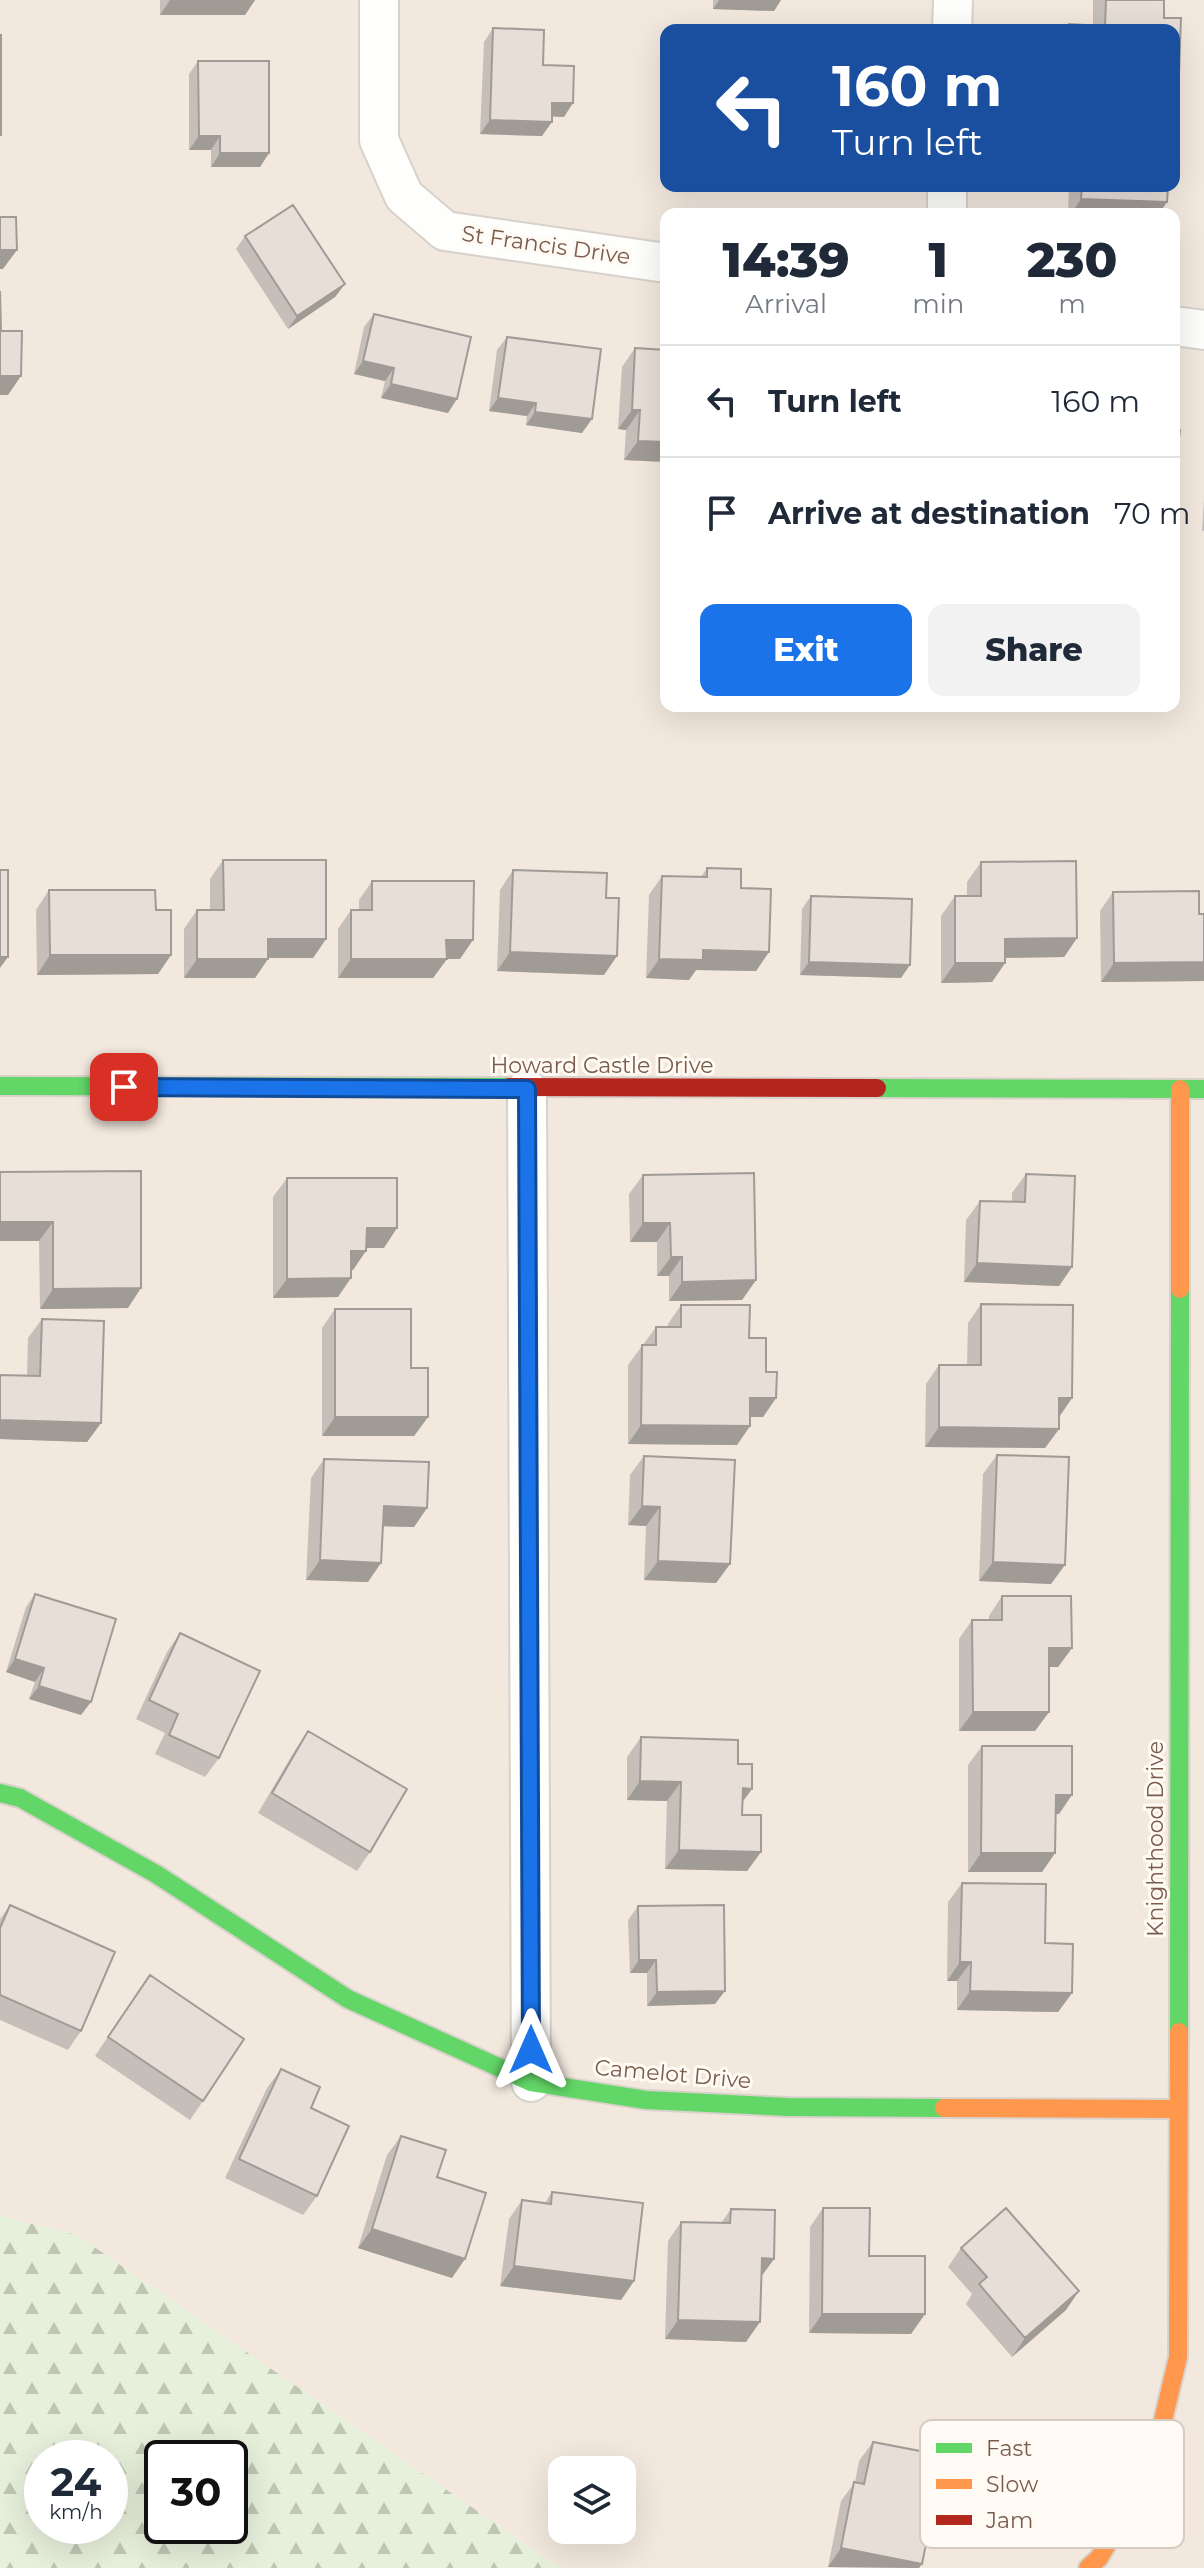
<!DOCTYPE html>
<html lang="en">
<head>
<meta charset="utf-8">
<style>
	:root { --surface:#fff; --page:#f2f2f3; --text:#1f2937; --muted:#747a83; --line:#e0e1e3; --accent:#1a73e8 }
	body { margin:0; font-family:Montserrat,sans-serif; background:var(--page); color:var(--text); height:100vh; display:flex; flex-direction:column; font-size:30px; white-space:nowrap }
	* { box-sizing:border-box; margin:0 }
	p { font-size:26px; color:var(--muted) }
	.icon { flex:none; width:44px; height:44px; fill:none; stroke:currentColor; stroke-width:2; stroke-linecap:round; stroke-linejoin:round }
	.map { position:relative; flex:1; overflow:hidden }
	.panel { position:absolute; left:660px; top:208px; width:520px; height:504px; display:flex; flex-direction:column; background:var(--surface); border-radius:16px; box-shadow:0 8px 32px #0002 }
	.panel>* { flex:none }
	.hud { position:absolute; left:660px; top:24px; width:520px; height:168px; border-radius:16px; box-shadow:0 8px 32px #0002; background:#1a4fa0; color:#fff; overflow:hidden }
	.fabs { position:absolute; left:548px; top:2456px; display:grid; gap:16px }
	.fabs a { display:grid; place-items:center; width:88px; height:88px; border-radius:16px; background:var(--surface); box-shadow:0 8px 32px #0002; font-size:40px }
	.speed { position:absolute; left:24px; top:2440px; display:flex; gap:16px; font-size:40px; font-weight:700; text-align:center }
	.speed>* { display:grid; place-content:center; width:104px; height:104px; border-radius:50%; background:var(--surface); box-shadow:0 8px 32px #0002; line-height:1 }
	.speed small { font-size:20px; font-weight:400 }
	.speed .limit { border:4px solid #111; border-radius:12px; background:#fff; color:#111 }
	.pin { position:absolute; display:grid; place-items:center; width:68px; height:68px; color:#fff; margin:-34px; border-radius:16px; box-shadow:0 4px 12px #0006 }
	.me { position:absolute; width:88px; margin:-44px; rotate:0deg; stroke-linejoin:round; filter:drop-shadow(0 0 6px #0008) }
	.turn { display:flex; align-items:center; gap:28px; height:168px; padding:0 40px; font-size:36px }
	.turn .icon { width:104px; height:104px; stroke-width:2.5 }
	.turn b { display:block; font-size:56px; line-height:68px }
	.eta { display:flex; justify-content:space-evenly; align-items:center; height:136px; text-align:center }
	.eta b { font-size:48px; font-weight:800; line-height:56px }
	.button { display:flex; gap:16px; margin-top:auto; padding:16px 40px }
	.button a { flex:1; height:92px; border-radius:16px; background:var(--accent); color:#fff; font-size:32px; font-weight:800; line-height:92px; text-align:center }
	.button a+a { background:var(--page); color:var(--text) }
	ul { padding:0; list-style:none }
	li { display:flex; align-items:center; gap:24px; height:112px; padding:0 40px; border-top:2px solid var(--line) }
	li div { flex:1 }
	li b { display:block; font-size:30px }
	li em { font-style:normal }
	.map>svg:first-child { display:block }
	.residential { fill:#f2e8de; fill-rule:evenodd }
	.forest { fill:url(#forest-firs); fill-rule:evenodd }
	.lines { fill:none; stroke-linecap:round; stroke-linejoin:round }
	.street-casing { stroke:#d7d1cb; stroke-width:42 }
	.fast-casing { stroke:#d9d2cb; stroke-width:22 }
	.slow-casing { stroke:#d9d2cb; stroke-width:22 }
	.jam-casing { stroke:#d9d2cb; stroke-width:22 }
	.street { stroke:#fefefd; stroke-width:38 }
	.fast { stroke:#63d668; stroke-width:18 }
	.slow { stroke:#ff974d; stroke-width:18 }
	.jam { stroke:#b3261e; stroke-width:18 }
	.wall { fill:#c6bfb9 }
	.shaded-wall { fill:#a19b96 }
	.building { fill:#e6ded7; stroke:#a19b96; stroke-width:2 }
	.route-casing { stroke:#114b97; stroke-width:20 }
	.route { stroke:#1a73e8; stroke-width:14 }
	.labels { text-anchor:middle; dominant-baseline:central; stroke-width:6; stroke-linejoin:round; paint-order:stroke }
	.street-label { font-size:22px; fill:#7a5c4d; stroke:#fffaf3 }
	.key { fill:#fffaf3; stroke:#d7cbc1; stroke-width:2 }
	.key-label { font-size:22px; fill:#7a5c4d }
</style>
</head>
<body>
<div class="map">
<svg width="1204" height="2568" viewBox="0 0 1204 2568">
	<defs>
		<pattern id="forest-firs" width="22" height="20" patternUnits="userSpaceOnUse" patternTransform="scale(2)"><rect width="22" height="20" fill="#e7f0db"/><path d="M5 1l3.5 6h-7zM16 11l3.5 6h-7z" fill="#c0c6b4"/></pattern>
	</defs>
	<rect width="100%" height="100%" fill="#f9f5f0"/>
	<path class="residential" d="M0,0H1204V2568H560L77,2235L0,2216ZM666,30H1174V186H666ZM666,214H1174V706H666ZM562,2470H622V2530H562Z"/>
	<path class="forest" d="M0,2216L77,2235L560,2568H0ZM42,2458H110V2526H42ZM162,2458H230V2526H162Z"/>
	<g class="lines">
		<g class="street-casing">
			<path id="street" d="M379,0V140L404,196L445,231L666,263
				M952,30L953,0
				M947,214V186
				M1174,326L1204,330
				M527,1089L531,2082"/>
		</g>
		<g class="fast-casing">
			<path id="fast" d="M0,1086L509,1087
				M877,1088L1204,1089
				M0,1793L20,1798L156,1874L348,1999L531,2082L646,2100L788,2107L944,2108
				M1179,2032L1180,1289"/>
		</g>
		<g class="slow-casing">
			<path id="slow" d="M1180,1289V1089
				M944,2108L1178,2109
				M1088,2568L1099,2558L1152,2467L1178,2357L1179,2032"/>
		</g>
		<g class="jam-casing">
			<path id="jam" d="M509,1087L877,1088"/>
		</g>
		<use href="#street" class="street"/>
		<use href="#fast" class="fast"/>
		<use href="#slow" class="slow"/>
		<use href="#jam" class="jam"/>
	</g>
	<path class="wall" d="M160,0H255L245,15H160Z
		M713,0H781L774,11L713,9Z
		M1093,0H1164V18L1174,30H1065L1069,24L1093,25Z
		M493,28L543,65L564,117L552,116L542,136L480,134L484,42Z
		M198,61L269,153L260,167H211V150H189V74Z
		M1069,186H1168L1159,214H1068Z
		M245,236L345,284L335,297L288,329L236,249Z
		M374,314L448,413L381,398L385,381L354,374L364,327Z
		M507,337L582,433L526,425L527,416L489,411L497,350Z
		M635,348L666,350V462L624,460L626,430L618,429L622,367Z
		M1204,499V531H1202Z
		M223,860L326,939L313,958H268L255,978H184V929L197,910H210V879Z
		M981,862L1077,938L1064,957L1005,958V963L992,982L941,983V916L955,896H967V882Z
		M707,868L741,888L769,952L756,971L696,970L689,980L646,978L649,895L662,876L701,877Z
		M513,870L604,975L497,971L500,890Z
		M372,881L460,959H447L433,978H338V929L351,910H359V900Z
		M49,890L156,910L171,955L158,974L37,975L36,910Z
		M1113,892L1199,914H1204V981L1101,982L1100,911Z
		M811,896L901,978L800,975L802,909Z
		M141,1171L128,1308L40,1309L39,1241H0V1172Z
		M1026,1174L1072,1267L1059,1286L964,1282L966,1220L980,1201L1012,1202V1193Z
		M643,1175L756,1280L742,1300L669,1301V1276H657V1242H630L629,1194Z
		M287,1178L384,1248H366L353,1270H351L338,1297L273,1298V1197Z
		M981,1304L1072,1398L1059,1417V1429L1045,1448L925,1447L926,1384L939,1365H967L968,1323Z
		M681,1305L749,1338L766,1372L776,1398L763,1417H750V1426L737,1445L628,1444V1365L656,1327H668V1324Z
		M335,1309L411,1368L428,1417L414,1436H322V1328Z
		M42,1319L101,1423L87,1442L0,1439V1375L27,1376L28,1338Z
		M997,1455L1051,1584L979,1581L983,1474Z
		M644,1456L730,1564L716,1583L644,1580L646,1526L628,1525L630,1475Z
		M324,1459L427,1508L414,1527L383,1526L368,1582L306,1580L311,1478Z
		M35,1594L81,1715L29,1699L35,1682L6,1672L26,1607Z
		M1002,1596L1072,1648L1058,1667H1049V1712L1035,1731H959V1639L972,1620H989V1616Z
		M180,1633L219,1758L205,1777L155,1754L165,1733L136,1719L167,1652Z
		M308,1731L370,1852L357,1871L258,1813L295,1750Z
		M641,1737L738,1764L752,1789L742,1802V1815L761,1852L747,1871L665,1869L667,1801L627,1800V1757Z
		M982,1746L1059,1814H1055V1853L1042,1872H968V1765Z
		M962,1883L1045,1943L1072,1993L1058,2012L957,2010V1981H947L948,1902Z
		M10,1905L81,2031L68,2050L0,2020V1919Z
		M638,1906L715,2004L647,2006V1973H630L628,1920Z
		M136,1995L203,2101L190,2120L95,2056Z
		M281,2069L311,2108L317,2196L303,2215L225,2178L267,2088Z
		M401,2136L437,2177L452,2278L358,2248L387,2155Z
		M552,2192L634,2281L621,2300L500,2286L509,2219L522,2200L545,2203Z
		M823,2208L925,2314L911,2334L809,2333L810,2227Z
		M731,2209L774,2259L761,2277L746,2342L665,2339L668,2241L681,2222L721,2223Z
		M961,2248L1066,2310L1012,2357L966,2304L972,2294L948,2267Z
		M940,2436L959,2532L930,2526L919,2568L828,2567L841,2501L855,2482L859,2461L873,2442L928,2452Z"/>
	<path class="shaded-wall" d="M170,0H255L245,15H160Z
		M719,0H781L774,11L713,9Z
		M552,103H573L564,117L543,116Z
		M490,120L552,122L542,136L480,134Z
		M199,136H220L211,150H189Z
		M220,153H269L260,167H211Z
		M755,186H826L824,189L754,188Z
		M1081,199L1167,202L1159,214H1071Z
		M0,250H17L3,269H0Z
		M345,284L335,297L288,329L297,316Z
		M363,361L394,368L385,381L354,374Z
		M0,376H21L8,395H0Z
		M391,384L457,399L448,413L381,398Z
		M498,398L536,403L527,416L489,411Z
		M632,410H640L626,430L618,429Z
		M535,412L592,419L582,433L526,425Z
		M638,441L666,442V462L624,460Z
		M1077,938L1064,957L992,958L1005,939Z
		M268,939H326L313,958H255Z
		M446,940H473L460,959H447L433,978H338L351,959Z
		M703,950L769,952L756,971L696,970L689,980L646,978L659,959Z
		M510,952L617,956L604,975L497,971Z
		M50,955H171L158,974L37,975Z
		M0,957H8L0,968Z
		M197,959H268L255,978H184Z
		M809,962L910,965L901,978L800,975Z
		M1204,962V981L1101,982L1114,963Z
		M955,963H1005L992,982L941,983Z
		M0,1222H53L39,1241H0Z
		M643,1223H670L657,1242H630Z
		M367,1228H397L384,1248H353Z
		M351,1251H366L353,1270H337Z
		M671,1257H682L669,1276H657Z
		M977,1263L1072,1267L1059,1286L964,1282Z
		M351,1278L338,1297L273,1298L287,1279Z
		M756,1280L742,1300L669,1301L682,1282Z
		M141,1288L128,1308L40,1309L53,1289Z
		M750,1398H776L763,1417H737Z
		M1059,1398H1072L1059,1417Z
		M335,1417H428L414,1436H322Z
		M0,1420L101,1423L87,1442L0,1439Z
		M641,1425L750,1426L737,1445L628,1444Z
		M939,1427L1059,1429L1045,1448L925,1447Z
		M384,1506L427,1508L414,1527L370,1526Z
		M642,1506L660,1507L646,1526L628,1525Z
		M320,1560L381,1563L368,1582L306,1580Z
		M658,1561L730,1564L716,1583L644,1580Z
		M993,1562L1065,1565L1051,1584L979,1581Z
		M1049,1648H1072L1058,1667H1036Z
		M15,1659L44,1668L35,1682L6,1672Z
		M39,1686L91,1702L81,1715L29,1699Z
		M973,1712H1049L1035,1731H959Z
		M640,1781L681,1782L667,1801L627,1800Z
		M743,1788L752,1789L738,1808Z
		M1056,1795H1072L1059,1814H1042Z
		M679,1850L761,1852L747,1871L665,1869Z
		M981,1853H1055L1042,1872H968Z
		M639,1960H656L647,1973H630Z
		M960,1962H971L957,1981H947Z
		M725,1991L715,2004L647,2006L657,1992Z
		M970,1991L1072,1993L1058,2012L957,2010Z
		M372,2229L465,2259L452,2278L358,2248Z
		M762,2258L774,2259L760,2278Z
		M514,2266L634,2281L621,2300L500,2286Z
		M1079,2291L1066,2310L1012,2357L1025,2338Z
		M822,2314H925L911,2334L809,2333Z
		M678,2320L760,2322L746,2342L665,2339Z
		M934,2505L972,2513L959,2532L920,2524Z
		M841,2548L922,2564L919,2568L828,2567Z"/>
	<path class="building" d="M1106,0H1164V18H1181L1179,74H1174V30H1069V24L1105,26Z
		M493,28L544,30L543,65L574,66L573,103H552V122L490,120Z
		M0,35H1V135H0Z
		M198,61H269V153H220V136H199Z
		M1082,186H1168L1167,202L1081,199Z
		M293,205L345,284L297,316L245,236Z
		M0,217H16L17,250H0Z
		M0,291L1,331H22L21,376H0Z
		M374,314L471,337L457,399L391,384L394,368L363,361Z
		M507,337L601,349L592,419L535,412L536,403L498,398Z
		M635,348L666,350V442L638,441L640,410H632Z
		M1174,429L1180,430L1174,482Z
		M223,860H326V939H268V959H197V910H224Z
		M1076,861L1077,938L1005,939V963H955V896H981V862Z
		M707,868L741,869V888L771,889L769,952L703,950V960L659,959L662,876L707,877Z
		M0,870H8V957H0Z
		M513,870L607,873L606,898H619L617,956L510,952Z
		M372,881H474L473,940H446L447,959H351V910H372Z
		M49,890H155L156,910H171V955H50Z
		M1199,891V914H1204V962L1114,963L1113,892Z
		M811,896L912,899L910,965L809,962Z
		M141,1171V1288L53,1289V1222H0V1172Z
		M754,1173L756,1280L682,1282V1257H671L670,1223H643V1175Z
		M1026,1174L1075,1176L1072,1267L977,1263L980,1201L1025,1202Z
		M287,1178H397V1228H367L366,1251H351V1278L287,1279Z
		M981,1304L1073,1305L1072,1398H1059V1429L939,1427V1365H981Z
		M681,1305H750L749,1338H766V1372H777L776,1398H750V1426L641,1425L642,1345H656V1327H681Z
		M335,1309H411V1368H428V1417H335Z
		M42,1319L104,1321L101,1423L0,1420V1375L40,1376Z
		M997,1455L1069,1457L1065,1565L993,1562Z
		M644,1456L735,1460L730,1564L658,1561L660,1507L642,1506Z
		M324,1459L429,1462L427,1508L384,1506L381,1563L320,1560Z
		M35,1594L116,1619L91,1702L39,1686L44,1668L15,1659Z
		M1002,1596H1071L1072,1648H1049V1712H973L972,1620H1002Z
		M180,1633L260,1671L219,1758L169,1735L178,1714L149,1700Z
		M308,1731L407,1789L370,1852L272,1793Z
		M641,1737L738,1740V1764H752V1789L743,1788L742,1815H761V1852L679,1850L681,1782L640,1781Z
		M982,1746H1072V1795H1056L1055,1853H981Z
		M962,1883L1046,1884L1045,1943L1073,1944L1072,1993L970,1991L971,1962H960Z
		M10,1905L115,1952L81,2031L0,1995V1928Z
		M724,1905L725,1991L657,1992L656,1960H639L638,1906Z
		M150,1975L244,2039L203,2101L108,2037Z
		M281,2069L320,2087L311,2108L349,2126L317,2196L239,2159Z
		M401,2136L446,2150L437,2177L486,2193L465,2259L372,2229Z
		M552,2192L643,2203L634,2281L514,2266L522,2200L551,2204Z
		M823,2208H870L869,2256H925V2314H822Z
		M1006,2208L1079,2291L1025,2338L979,2284L987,2277L961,2248Z
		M731,2209L775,2210L774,2259L762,2258L760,2322L678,2320L681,2222L730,2223Z
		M940,2436L986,2445L972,2513L934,2505L922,2564L841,2548L854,2482L864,2484L873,2442L936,2454Z"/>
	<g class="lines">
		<g class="route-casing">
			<path id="route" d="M124,1087L527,1089L531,2050"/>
		</g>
		<use href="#route" class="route"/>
	</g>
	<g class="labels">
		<g class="street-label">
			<text transform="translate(546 245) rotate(8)">St Francis Drive</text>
			<text x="602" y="1065">Howard Castle Drive</text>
			<text transform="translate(1155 1839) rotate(-90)">Knighthood Drive</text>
			<text transform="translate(673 2074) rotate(5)">Camelot Drive</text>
		</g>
	</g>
	<rect x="920" y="2420" width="264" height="128" rx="12" class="key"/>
	<rect x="936" y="2443" width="36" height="10" fill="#63d668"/>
	<rect x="936" y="2479" width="36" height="10" fill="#ff974d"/>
	<rect x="936" y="2515" width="36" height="10" fill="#b3261e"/>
	<g class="key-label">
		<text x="986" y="2456">Fast</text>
		<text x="986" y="2492">Slow</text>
		<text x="986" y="2528">Jam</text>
	</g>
</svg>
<div class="fabs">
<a><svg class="icon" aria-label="layers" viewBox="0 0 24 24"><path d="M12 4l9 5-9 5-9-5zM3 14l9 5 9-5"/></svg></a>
</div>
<div class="speed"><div>24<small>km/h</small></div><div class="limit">30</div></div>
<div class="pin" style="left:124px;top:1087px;background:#d93025"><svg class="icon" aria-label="arrive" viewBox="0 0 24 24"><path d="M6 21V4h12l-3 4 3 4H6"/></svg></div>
<svg class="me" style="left:531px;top:2050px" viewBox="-20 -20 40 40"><path d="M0-17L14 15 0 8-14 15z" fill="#1a73e8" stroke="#fff" stroke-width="4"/></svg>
<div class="hud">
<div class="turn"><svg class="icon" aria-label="left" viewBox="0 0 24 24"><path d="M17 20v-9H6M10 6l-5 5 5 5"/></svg><div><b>160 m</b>Turn left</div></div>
</div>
<section class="panel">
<div class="eta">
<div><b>14:39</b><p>Arrival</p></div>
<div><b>1</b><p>min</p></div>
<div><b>230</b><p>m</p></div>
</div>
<ul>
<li><svg class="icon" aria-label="left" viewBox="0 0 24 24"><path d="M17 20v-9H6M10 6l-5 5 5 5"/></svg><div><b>Turn left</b></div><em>160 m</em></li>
<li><svg class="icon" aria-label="arrive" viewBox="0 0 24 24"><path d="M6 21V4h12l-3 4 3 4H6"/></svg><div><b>Arrive at destination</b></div><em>70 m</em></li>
</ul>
<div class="button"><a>Exit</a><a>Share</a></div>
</section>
</div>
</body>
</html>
